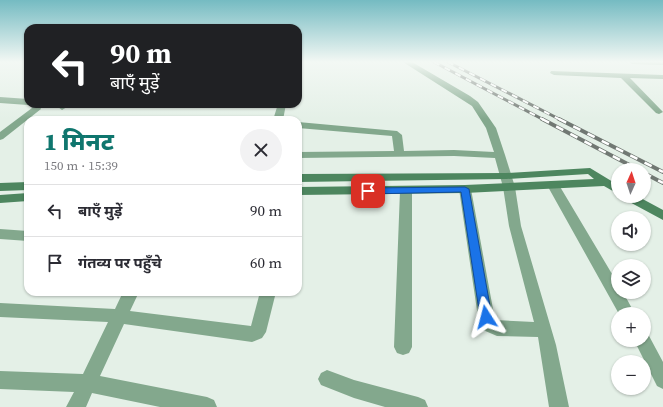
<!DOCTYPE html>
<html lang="hi">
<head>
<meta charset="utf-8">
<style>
	:root { --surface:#fff; --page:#f2f2f3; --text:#2b2b33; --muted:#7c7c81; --line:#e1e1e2; --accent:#0f766e }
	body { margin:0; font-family:"Source Serif 4","Noto Sans Devanagari",serif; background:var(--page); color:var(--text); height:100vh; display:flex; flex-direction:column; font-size:15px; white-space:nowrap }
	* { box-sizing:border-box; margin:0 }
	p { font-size:13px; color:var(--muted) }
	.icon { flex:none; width:22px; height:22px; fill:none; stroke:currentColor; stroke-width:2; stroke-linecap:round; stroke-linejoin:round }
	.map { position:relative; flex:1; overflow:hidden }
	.side { position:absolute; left:24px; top:116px; width:278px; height:180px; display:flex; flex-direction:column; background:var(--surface); border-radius:12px; box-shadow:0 1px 3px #0004 }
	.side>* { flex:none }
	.hud { position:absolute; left:24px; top:24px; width:278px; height:84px; border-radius:12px; box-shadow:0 1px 3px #0004; background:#202124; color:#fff; overflow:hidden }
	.needle { width:26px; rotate:3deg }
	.tools { position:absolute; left:611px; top:163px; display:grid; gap:8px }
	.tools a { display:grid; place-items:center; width:40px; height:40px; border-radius:50%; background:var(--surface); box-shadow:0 1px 3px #0004; font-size:20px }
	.pin { position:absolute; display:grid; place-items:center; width:34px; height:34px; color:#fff; margin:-17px; border-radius:8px; box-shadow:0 2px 6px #0006 }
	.me { position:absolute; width:44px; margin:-22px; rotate:351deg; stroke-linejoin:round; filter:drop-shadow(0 0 3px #0008) }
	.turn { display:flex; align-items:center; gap:14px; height:84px; padding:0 20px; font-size:18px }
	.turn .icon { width:52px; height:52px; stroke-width:2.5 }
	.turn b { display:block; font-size:28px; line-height:34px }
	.round { display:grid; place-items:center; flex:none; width:42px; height:42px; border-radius:21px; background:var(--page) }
	.head { display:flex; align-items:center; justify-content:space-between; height:68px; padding:0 20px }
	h1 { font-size:24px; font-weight:800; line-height:30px; color:var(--accent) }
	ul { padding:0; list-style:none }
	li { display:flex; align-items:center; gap:12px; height:52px; padding:0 20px; border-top:1px solid var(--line) }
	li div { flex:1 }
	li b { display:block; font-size:15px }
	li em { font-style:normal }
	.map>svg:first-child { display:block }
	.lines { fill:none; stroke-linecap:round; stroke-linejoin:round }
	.street { fill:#83a88d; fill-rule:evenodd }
	.secondary { fill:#4d865f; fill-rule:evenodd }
	.rail-far1-casing { stroke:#717873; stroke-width:3 }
	.rail-casing { stroke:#717873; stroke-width:4 }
	.rail-far1 { stroke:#fff; stroke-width:2; stroke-dasharray:6; stroke-linecap:butt }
	.rail { stroke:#fff; stroke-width:2.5; stroke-dasharray:8; stroke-linecap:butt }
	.route { fill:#1a73e8; stroke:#114b97 }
</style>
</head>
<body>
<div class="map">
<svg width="663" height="407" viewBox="0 0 663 407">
	<rect width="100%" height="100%" fill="#e4f0e7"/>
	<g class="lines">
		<path class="street" d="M403,62H412L470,96L478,102L496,128L505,155L515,187L521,226L556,345L569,407H549L538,337L497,336L483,330L478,317L459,189L461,186H469L471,189L495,320L534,322L509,226L503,187L495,158L454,156L298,158V152L394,151L392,136L298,128V122L397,131L402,135L404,151L454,150L494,152L486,128L472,106Z
			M629,62H663V65L632,64Z
			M551,71L663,75V79L630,78L663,112L659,114L656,113L621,78L554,75L550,73Z
			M0,97L28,99V104H30L28,105L0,103Z
			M31,104H39L41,109L3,139L0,140V132L32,108Z
			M61,104H72L62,110L58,107Z
			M278,104H286L283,120H273Z
			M553,181L557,182L559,185L618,284V292H623L635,314H619L547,185L549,182Z
			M406,187L410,188L412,191V347L409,353L403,355L397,353L394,347L400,191L402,188Z
			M0,229L28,231V241L0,239Z
			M123,292H139L130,311L251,326L260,292H276L266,332L262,338L252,342L124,324L100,376L207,397L214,400L217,407H160L92,393L86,407H66L74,392L0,389V371L83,374L108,322L0,317V303L115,309Z
			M644,333L648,334L663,362V389L657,386L634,340H644Z
			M327,370L354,380L418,397L425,400L428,407H385L354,398L321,385L318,379L321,373Z"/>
		<path class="secondary" d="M590,168L618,185V194L604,186L465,193L298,195V187L465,185L594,179L588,174L506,179L298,182V174L506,173Z
			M28,182V190L0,191V183Z
			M28,193V201L0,203V195Z
			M622,196H637L663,210V220L624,199Z"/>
		<g class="rail-far1-casing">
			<path id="rail-far1" d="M434,62L544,120
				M448,62L561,120"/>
		</g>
		<g class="rail-casing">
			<path id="rail" d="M542,119L639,170
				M559,119L663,172
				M644,173L663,183"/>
		</g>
		<use href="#rail-far1" class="rail-far1"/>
		<use href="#rail" class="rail"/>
	</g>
	<linearGradient id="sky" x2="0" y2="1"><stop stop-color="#75bbc2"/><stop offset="0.52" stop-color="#f3f8f4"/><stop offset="1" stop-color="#f3f8f4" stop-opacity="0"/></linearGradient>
	<rect width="663" height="119" fill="url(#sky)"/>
	<path class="route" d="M465,187L469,189L492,317L490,321L486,323L482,321L480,317L461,192L368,194L363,191L368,188Z"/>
</svg>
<div class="tools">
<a><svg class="needle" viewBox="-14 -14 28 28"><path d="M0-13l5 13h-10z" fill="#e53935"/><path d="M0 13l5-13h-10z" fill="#7c7c81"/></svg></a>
<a><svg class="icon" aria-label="sound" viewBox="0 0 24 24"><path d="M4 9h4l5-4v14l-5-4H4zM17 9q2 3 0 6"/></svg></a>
<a><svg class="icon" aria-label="layers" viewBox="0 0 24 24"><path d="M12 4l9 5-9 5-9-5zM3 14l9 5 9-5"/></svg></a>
<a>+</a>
<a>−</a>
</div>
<div class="pin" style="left:368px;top:191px;background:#d93025"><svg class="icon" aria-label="arrive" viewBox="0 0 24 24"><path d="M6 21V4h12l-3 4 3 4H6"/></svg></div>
<svg class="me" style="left:486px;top:317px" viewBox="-20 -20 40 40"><path d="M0-17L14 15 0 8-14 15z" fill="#1a73e8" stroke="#fff" stroke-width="4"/></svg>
<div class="hud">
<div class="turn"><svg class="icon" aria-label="left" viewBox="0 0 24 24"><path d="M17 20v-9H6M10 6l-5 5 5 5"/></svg><div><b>90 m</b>बाएँ मुड़ें</div></div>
</div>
<section class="side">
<div class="head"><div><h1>1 मिनट</h1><p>150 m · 15:39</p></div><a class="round"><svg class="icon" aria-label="close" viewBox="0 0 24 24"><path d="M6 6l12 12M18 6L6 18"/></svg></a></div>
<ul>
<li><svg class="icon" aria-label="left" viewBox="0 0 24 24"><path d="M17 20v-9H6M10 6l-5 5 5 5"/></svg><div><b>बाएँ मुड़ें</b></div><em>90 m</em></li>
<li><svg class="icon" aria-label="arrive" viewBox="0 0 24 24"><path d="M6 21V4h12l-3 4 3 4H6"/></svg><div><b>गंतव्य पर पहुँचे</b></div><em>60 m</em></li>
</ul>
</section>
</div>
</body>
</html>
